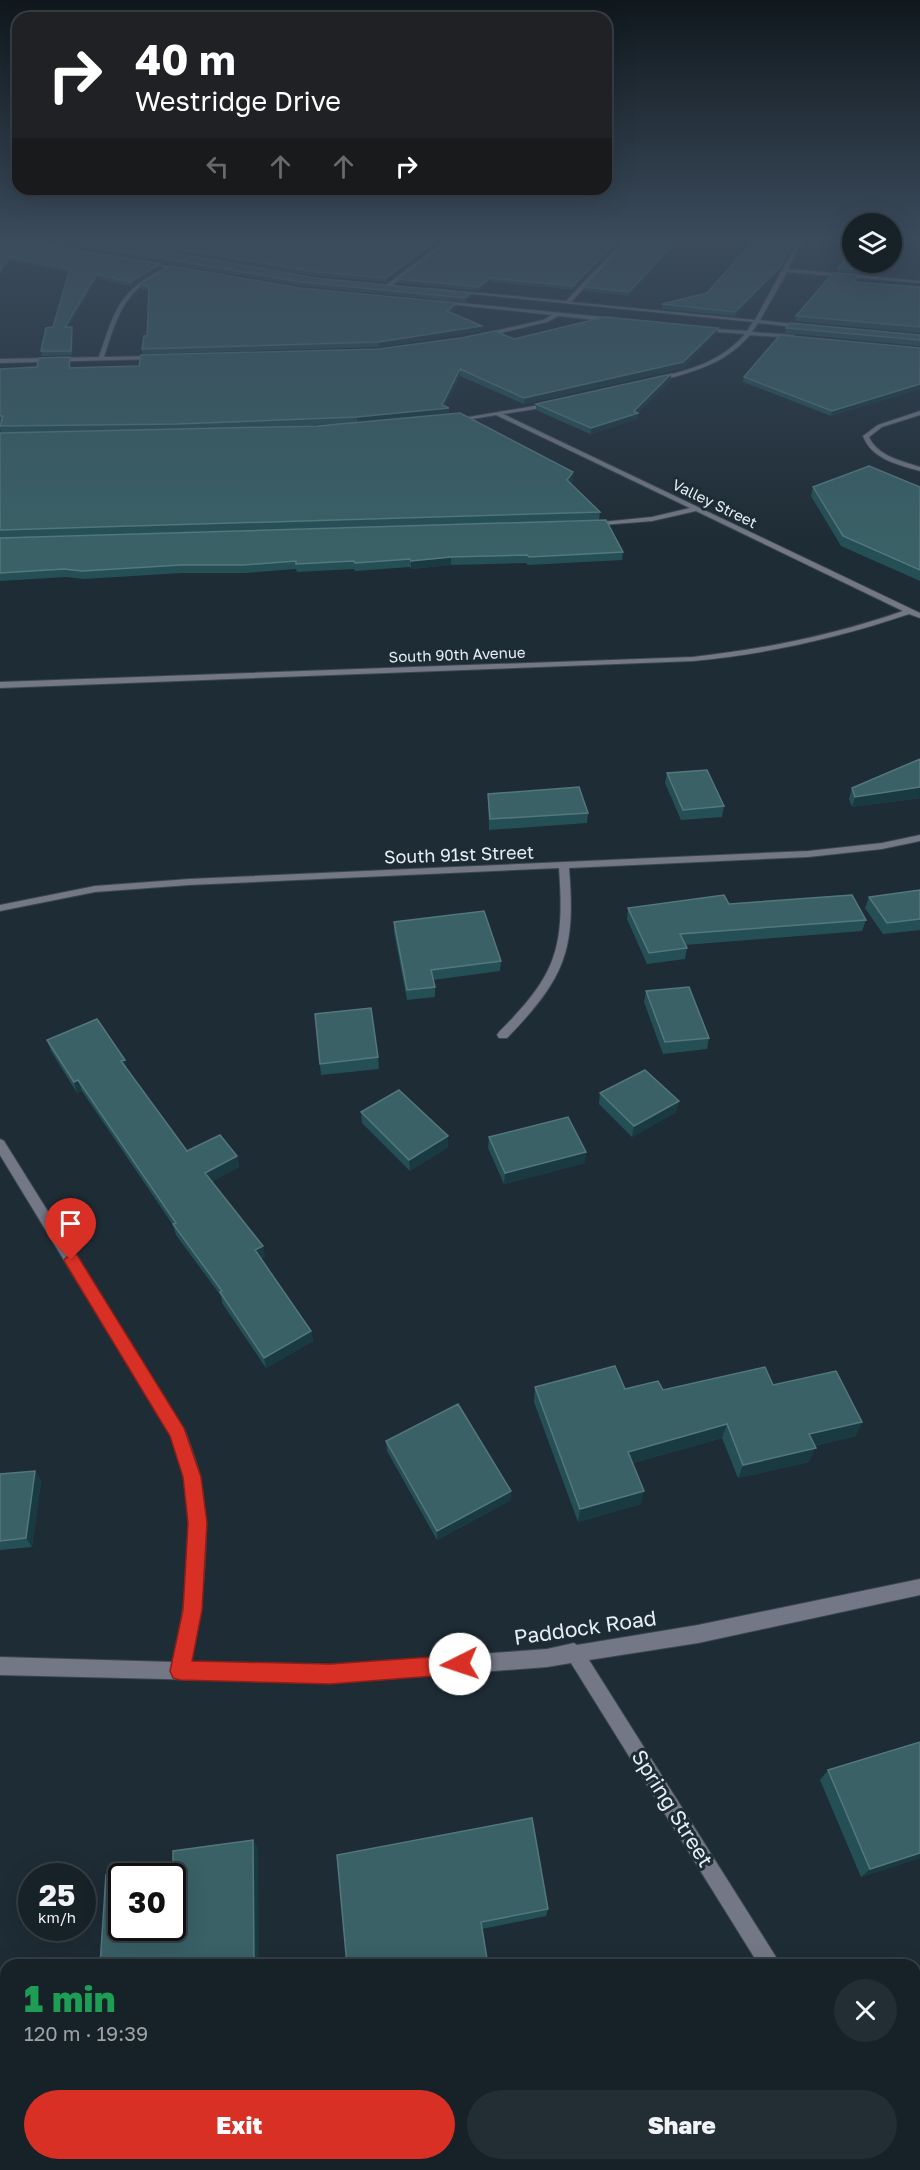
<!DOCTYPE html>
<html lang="en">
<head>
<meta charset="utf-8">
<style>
	:root { --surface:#162128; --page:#232e34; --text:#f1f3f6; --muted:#9ea3a8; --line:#353e45; --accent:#d93025 }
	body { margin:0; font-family:"Golos Text",sans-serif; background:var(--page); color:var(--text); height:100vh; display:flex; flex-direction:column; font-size:22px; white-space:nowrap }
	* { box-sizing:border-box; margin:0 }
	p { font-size:20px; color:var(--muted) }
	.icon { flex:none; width:33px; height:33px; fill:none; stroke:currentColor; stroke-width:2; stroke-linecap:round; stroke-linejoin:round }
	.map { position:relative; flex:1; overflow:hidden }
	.sheet { position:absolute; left:0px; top:1959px; width:921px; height:212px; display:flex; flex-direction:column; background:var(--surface); border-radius:18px 18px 0 0; box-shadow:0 6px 24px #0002,0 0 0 2px var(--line) }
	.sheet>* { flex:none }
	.top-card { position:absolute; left:12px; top:12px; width:600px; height:183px; border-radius:18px; box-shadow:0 6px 24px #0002,0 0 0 2px var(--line); background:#202124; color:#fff; overflow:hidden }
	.tools { position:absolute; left:842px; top:213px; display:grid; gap:12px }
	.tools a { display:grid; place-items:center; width:60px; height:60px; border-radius:50%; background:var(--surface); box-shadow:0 6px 24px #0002,0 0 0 2px var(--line); font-size:30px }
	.speed { position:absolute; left:18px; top:1863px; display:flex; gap:12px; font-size:30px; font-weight:700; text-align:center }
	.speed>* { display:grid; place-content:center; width:78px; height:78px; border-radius:50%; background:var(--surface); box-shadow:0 6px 24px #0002,0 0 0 2px var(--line); line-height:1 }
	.speed small { font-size:15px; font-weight:400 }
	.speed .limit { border:3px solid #111; border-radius:9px; background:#fff; color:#111 }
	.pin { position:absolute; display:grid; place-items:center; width:51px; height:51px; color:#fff; margin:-62px -26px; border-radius:50% 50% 50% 0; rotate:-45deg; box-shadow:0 0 6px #0007 }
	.pin .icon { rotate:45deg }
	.me { position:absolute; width:66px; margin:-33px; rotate:266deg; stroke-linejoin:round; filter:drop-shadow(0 0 4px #0008) }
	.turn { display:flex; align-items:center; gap:21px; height:126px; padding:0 24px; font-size:27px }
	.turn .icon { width:78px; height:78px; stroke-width:2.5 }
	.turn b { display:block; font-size:42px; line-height:51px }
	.lanes { display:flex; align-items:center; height:57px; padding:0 24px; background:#0003; justify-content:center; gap:30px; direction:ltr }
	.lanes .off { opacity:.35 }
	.round { display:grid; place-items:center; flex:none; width:63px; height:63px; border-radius:32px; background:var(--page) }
	.head { display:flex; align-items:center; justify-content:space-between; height:102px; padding:0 24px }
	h1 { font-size:36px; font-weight:800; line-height:45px; color:#1e9e55 }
	.button { display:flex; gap:12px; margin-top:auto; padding:12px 24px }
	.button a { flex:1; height:69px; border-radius:36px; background:var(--accent); color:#fff; font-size:24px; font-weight:800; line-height:69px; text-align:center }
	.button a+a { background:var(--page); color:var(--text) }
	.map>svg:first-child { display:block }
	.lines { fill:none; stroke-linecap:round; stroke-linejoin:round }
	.street-casing { stroke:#3a4750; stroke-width:2 }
	.street { fill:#737786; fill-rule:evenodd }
	.wall { fill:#245055; fill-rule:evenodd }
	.shaded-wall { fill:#193a41 }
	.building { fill:#396166; stroke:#54777d; stroke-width:1.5; fill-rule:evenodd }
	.route { fill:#d93025; stroke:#8d1f18; stroke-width:1.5 }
	.labels { text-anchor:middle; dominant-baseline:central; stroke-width:6; stroke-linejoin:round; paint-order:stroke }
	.far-street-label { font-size:15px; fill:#e6eef5; stroke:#1e2c35 }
	.street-label { font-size:18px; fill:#e6eef5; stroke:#1e2c35 }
	.near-street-label { font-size:21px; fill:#e6eef5; stroke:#1e2c35 }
</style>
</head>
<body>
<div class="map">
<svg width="920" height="2170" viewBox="0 0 920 2170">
	<rect width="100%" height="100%" fill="#1e2c35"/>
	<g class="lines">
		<g class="street-casing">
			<path id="street" d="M448,239H452L391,286H387V284Z
				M625,239H629L571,302L755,320L799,239H803L788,269L920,281V283L787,272L760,320L808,326L805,328L758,323L752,332L793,335L795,338L750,335C724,365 694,371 657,382L655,379C690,369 720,363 745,334L703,331L701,328L747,331L753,322L424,289L426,288L566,301Z
				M144,262L187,270L185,271C170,269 163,271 150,279C121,298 114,326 104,357L155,356L157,359L0,363V359L99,357C115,311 118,290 166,268L144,264Z
				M440,301L614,318L617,320L614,322L558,316L547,322L483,337L481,334L543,320L552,315L438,303Z
				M552,403L554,406L503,414L920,613V618L909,614C838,638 767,654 693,661L0,688V682L693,657C765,649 834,635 903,611L696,511L652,521L590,526V524L592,523L652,517L690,508L496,415L454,422L451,420Z
				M920,411V415L882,427L869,437C877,456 902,461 920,467V471C899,465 871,459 863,436L878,425Z
				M920,835V841L882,849L808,857L569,868C576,951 565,978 507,1038H499L497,1035L499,1032C556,975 565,949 559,868L189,885L95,892L0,911V905L95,886L189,879L808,851L882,843Z
				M0,1139L4,1141L186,1433C191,1448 197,1462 200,1477C212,1539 203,1601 190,1662L330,1665L547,1649L574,1643L577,1645L698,1625L920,1579V1595L698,1643L589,1660L781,1965H759L571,1663L547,1667L330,1683L0,1675V1657L173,1662C186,1601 196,1538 184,1476C181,1462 176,1449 171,1436L0,1155Z
				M884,2164H908L910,2170H887Z"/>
		</g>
		<use href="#street" class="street"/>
	</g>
	<path class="wall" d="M0,239L161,268L132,287L98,278L68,327L73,331L72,355L42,356L41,351L53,327L69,272L10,261Z
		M29,239H95L316,278L471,297L465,302L301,286Z
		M97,239H417L436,241V245L386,282L317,276Z
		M622,239L573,290L490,282L479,291L398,283V279Z
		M750,239H797L779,271L735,316L662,309V304L707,293L752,243H749Z
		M677,243L629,296L584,291V287Z
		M852,262H867L861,273L838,271V268Z
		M858,275L856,283L920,287V333L795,321L796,316Z
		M140,284L300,288L457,308L450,313L482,331L379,347L143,354L142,349L147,336L149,291L141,289Z
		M718,328L717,333L683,368L524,404L460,376L445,406L449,408V414L573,472V480L570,483L600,512L599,520L0,538V433L72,432L1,433L0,428V369L37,367L70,357L71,368L139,366L514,339ZM339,424L318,426L246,428L292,426Z
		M786,328L920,335V346L785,333Z
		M920,348V389L831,416L743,382L744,377Z
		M671,374V380L638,413L637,419L590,434L536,410V404Z
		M813,487H920V581L841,546L811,496Z
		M0,538L623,552L622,560L528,565L526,563L451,565L411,569L410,567L355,571L354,569L297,572L296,569L245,573H182L84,579L66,577L0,581Z
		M920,759V798L852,807L849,799L852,788Z
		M667,773L724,806L722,817L681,820L665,783Z
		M488,794L588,813L587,823L489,830Z
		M920,890V930L883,934L865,908L869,897Z
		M729,904L866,920L862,931L685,945L687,948L685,959L647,964L627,919L628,908Z
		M394,922L501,961L500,971L433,980L435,987V997L407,1000L394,932Z
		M646,991L709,1038L707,1049L663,1054L644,1002Z
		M315,1014L378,1057L379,1069L321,1075Z
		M47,1040L128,1071L187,1151L237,1156L239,1167L212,1181L265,1256L261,1259L311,1331L313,1341L266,1368L222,1303L221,1296L176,1235L173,1225L82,1091L77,1093L51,1051Z
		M600,1093L679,1101L676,1112L632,1137L599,1104Z
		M361,1112L448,1147L410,1171L362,1123Z
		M489,1137L586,1152L585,1163L504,1184L488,1148Z
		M773,1385L862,1422L855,1436L814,1446L809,1462L738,1478L722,1438L633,1463L641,1504L578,1522L534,1402L535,1387L663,1390Z
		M386,1441L511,1500L437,1540L387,1451Z
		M35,1471L41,1481L32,1547L0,1550V1474Z
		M920,1742V1858L861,1877L820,1780L828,1770Z
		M337,1855L548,1909L546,1916L482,1929Z
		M636,2164H657L660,2170H630Z"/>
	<path class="shaded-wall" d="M619,239H622L573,290V286Z
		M678,239H682L629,296V292Z
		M795,239H797L779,271L735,316V312Z
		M808,239H811L799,250L800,247Z
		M436,241V245L386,282V278Z
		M9,257L10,261L0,277V271Z
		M160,264L161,268L132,287L131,282Z
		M97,274L98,278L66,331L65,327Z
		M490,278V282L479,291V287Z
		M471,293V297L465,302V298Z
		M457,303V308L447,316V311Z
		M482,326V331L379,347V342Z
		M72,327L73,331L72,355L71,351Z
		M718,328L717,333L683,368L524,404V398Z
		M460,369V376L444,409L449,408V415L357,423V417L442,405Z
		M671,374V380L638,413L637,419L590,434L591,428L634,411Z
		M920,384V389L831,416L832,411Z
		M573,472V480L567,488V480Z
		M451,557V565L411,569V561Z
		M920,787V798L852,807L855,797Z
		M125,1060L128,1071L121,1061Z
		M78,1080L82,1091L77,1093L74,1082Z
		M679,1101L676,1112L632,1137L634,1126Z
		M448,1136V1147L410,1171L409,1160Z
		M586,1152L585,1163L504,1184L505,1173Z
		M237,1156L239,1167L208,1184L205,1173Z
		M263,1246L265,1256L257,1261L255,1250Z
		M311,1331L313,1341L266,1368L264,1358Z
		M862,1422L855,1436L803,1448L809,1434Z
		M727,1424L722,1438L625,1465L628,1452Z
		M816,1448L809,1462L738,1478L743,1465Z
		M35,1471L41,1481L32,1547L26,1538Z
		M511,1491V1500L437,1540V1531Z
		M644,1491L641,1504L578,1522L580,1509Z
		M253,1840L258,1848L259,1965H254Z
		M920,1853V1858L861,1877L870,1869Z"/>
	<path class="building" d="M0,239H16L160,264L131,282L97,274L65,327H72L71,351H41L46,328L53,327L70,269L9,257L0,271Z
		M51,239H95L316,278L471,293L465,298L301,282Z
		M119,239H417L436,241L386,278L317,272Z
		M451,239H619L573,286L490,278L479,287L398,279Z
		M629,239H678L629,292L584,287Z
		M750,239H795L780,267L735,312L662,304L707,293L755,239Z
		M804,239H808L800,247Z
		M852,252V262H866L862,270L838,268Z
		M172,266L300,288L457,303L447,311L482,326L379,342L142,349L144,336H147L149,287L140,284Z
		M833,273L858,275L854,282L920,287V327L796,316Z
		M605,317L718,328L683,362L524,398L460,369L442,405L449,408L357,417L177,424L0,426L3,416H0V369L37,367L39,358L70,357L69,368L101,367L139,366L141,355L379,349L461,338L495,331L514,339Z
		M790,323L920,335V340L786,328Z
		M780,335L920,348V384L832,411L744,377Z
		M671,374L634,411L638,413L591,428L536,404Z
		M460,413L573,472L567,480L600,512L0,530V433L318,426Z
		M869,466L920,487V570L843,536L813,487Z
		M606,520L623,552L529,557L527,555L451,557L411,561L410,559L355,563L354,561L296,564V561L243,565H181L82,571L64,569L0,573V538Z
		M920,759V787L855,797L852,788Z
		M707,770L724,806L683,810L667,773Z
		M579,787L588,813L490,819L488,794Z
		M920,890V919L887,923L869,897Z
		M724,895L729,904L852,895L866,920L680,934L687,948L649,953L628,908Z
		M484,911L501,961L431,970L435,987L407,990L394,922Z
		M689,987L709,1038L665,1042L646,991Z
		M371,1008L378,1057L320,1064L315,1014Z
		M97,1019L125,1060L121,1061L187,1151L220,1135L237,1156L205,1173L263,1246L255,1250L311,1331L264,1358L220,1292L222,1291L173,1224L176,1223L78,1080L74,1082L47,1040Z
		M645,1070L679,1101L634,1126L600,1093Z
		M399,1090L448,1136L409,1160L361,1112Z
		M568,1117L586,1152L505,1173L489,1137Z
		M615,1366L625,1389L658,1381L663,1390L765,1367L773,1385L836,1371L862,1422L809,1434L816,1448L743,1465L727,1424L628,1452L644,1491L580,1509L535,1387Z
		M458,1404L511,1491L437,1531L386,1441Z
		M35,1471L26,1538L0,1541V1474Z
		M920,1742V1853L870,1869L828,1770Z
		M532,1818L548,1909L481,1922L488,1965H347L337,1855Z
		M253,1840L254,1965H100L106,1875L173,1866V1851ZM122,1876H172V1928H122Z
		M639,2164H657L660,2170H633Z"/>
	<linearGradient id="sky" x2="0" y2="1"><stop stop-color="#10181d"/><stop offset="0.44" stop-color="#3b4b5c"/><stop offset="1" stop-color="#3b4b5c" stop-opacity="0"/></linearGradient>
	<rect width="920" height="543" fill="url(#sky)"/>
	<path class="route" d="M71,1253L77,1255L184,1428L201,1477L207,1523L202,1610L192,1661L330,1664L460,1655L467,1657L470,1664L467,1671L460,1674L330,1684L180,1680L173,1678L170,1671L183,1610L188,1523L183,1477L170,1436L66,1264L64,1260Z"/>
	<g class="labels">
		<g class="far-street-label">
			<text transform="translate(715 503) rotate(26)">Valley Street</text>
			<text transform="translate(457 654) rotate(-2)">South 90th Avenue</text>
		</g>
		<g class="street-label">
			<text transform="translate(459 854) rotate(-2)">South 91st Street</text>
		</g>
		<g class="near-street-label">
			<text transform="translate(585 1627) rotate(-8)">Paddock Road</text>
			<text transform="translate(673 1808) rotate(58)">Spring Street</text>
		</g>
	</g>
</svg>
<div class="tools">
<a><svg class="icon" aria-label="layers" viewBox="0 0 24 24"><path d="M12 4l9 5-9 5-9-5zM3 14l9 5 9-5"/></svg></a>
</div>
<div class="speed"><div>25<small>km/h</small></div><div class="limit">30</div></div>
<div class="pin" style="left:71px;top:1260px;background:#d93025"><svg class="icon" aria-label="arrive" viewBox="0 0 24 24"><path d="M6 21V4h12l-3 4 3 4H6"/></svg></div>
<svg class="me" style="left:460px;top:1664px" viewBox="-20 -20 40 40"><circle r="19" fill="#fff"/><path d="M0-13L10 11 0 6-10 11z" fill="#d93025"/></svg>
<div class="top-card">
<div class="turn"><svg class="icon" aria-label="right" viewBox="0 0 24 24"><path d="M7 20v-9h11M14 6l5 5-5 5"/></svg><div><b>40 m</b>Westridge Drive</div></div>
<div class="lanes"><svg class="icon off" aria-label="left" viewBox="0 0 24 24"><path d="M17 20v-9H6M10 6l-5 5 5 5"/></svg><svg class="icon off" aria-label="ahead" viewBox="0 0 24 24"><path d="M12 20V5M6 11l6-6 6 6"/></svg><svg class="icon off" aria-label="ahead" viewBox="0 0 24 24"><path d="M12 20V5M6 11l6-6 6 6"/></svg><svg class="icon" aria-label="right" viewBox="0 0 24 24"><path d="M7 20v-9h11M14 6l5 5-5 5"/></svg></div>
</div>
<section class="sheet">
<div class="head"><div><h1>1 min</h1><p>120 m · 19:39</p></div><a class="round"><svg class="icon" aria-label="close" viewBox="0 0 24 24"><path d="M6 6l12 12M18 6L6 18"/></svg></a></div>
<div class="button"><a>Exit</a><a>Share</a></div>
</section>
</div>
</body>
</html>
